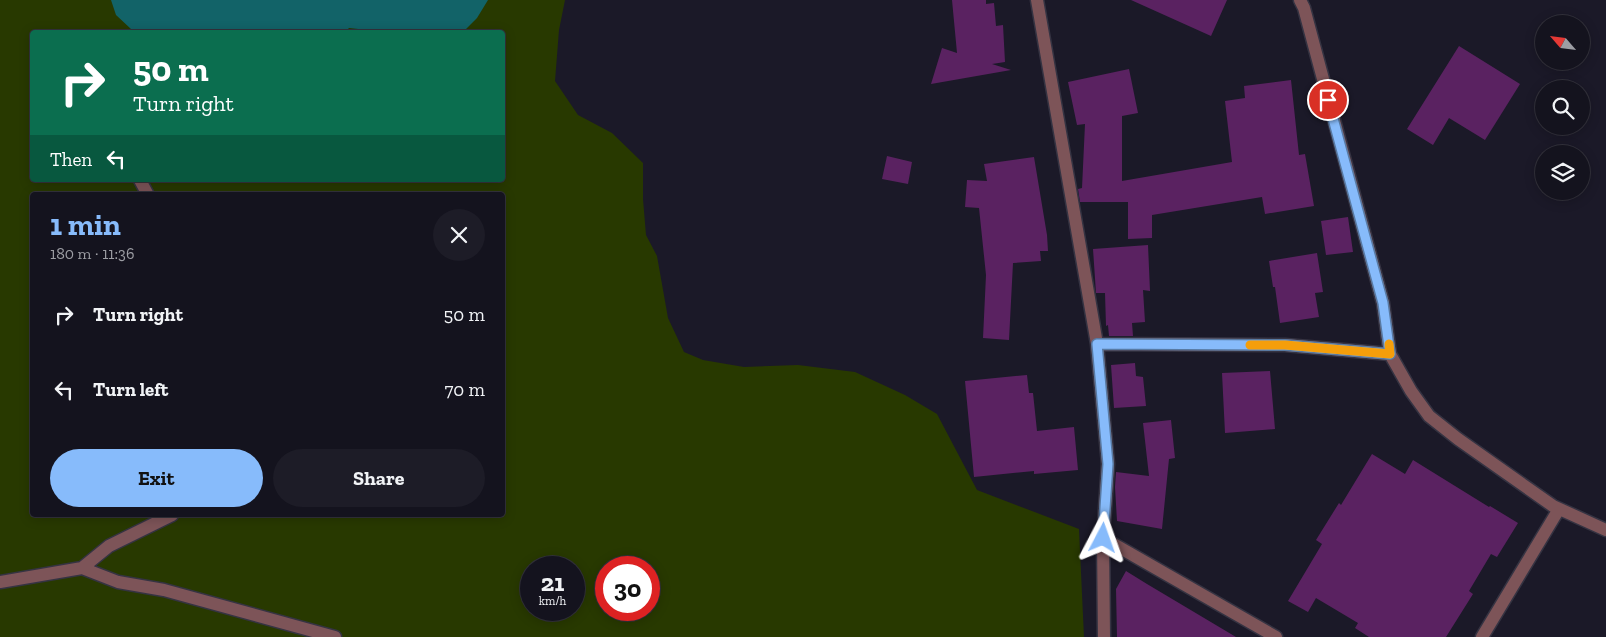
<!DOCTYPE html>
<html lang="en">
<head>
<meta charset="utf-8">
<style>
	:root { --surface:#14131e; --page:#1d1c27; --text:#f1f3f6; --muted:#9d9ea4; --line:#33323c; --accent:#87bbfb }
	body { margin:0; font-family:"Zilla Slab",serif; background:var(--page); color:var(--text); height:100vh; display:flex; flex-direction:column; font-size:19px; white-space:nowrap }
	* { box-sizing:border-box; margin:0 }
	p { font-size:16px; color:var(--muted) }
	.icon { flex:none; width:28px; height:28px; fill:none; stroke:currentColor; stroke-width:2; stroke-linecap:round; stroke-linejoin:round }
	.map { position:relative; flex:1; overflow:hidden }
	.sheet { position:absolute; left:30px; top:192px; width:475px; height:325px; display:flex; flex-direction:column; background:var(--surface); border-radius:5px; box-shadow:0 2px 12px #0003,0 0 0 1px var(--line) }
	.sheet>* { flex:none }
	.banner { position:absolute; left:30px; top:30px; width:475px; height:152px; border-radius:5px; box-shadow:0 2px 12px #0003,0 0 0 1px var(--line); background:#0b6e4f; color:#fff; overflow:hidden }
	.needle { width:32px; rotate:298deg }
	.buttons { position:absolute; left:1535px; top:15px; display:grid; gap:10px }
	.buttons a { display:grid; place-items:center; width:55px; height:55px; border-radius:50%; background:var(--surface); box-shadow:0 2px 12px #0003,0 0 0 1px var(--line); font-size:25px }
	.speed { position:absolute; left:520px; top:556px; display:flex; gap:10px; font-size:25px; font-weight:700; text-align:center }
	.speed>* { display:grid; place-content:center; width:65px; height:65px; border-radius:50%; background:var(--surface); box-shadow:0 2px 12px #0003,0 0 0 1px var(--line); line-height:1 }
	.speed small { font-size:12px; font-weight:400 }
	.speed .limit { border:8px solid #d22; background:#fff; color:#111 }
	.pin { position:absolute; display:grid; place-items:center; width:42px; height:42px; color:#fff; margin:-21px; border:2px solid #fff; border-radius:50%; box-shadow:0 1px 5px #0007 }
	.me { position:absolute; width:55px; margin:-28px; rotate:4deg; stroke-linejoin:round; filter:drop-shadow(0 0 4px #0008) }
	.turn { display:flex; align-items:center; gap:18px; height:105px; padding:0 20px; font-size:22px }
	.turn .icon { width:65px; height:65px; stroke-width:2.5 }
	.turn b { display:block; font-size:35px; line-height:42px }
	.then { display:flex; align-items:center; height:48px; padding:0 20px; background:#0003; gap:10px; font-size:19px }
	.round { display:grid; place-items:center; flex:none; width:52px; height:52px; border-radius:26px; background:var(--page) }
	.summary { display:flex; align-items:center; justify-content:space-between; height:85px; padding:0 20px }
	h1 { font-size:30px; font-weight:800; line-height:38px; color:var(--accent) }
	.primary-button { display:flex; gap:10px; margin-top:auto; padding:10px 20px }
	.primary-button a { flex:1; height:58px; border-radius:30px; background:var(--accent); color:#111; font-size:20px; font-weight:800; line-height:58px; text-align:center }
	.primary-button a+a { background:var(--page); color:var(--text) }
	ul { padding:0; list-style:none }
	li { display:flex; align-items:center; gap:15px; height:75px; padding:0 20px }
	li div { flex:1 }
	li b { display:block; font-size:19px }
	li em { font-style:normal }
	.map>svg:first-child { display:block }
	.green { fill:#283900; fill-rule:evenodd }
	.water { fill:#126368 }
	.building { fill:#5a2261 }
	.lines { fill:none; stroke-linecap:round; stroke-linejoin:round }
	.service-casing { stroke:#353342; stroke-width:15 }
	.minor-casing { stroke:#353342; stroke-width:15 }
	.service { stroke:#7d5458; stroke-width:12 }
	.minor { stroke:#7d5458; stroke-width:12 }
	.route-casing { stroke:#587aa3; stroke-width:12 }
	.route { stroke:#87bbfb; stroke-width:9 }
	.slow { stroke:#f59e0b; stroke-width:9 }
</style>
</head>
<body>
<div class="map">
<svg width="1606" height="637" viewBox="0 0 1606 637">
	<rect width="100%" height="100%" fill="#1b1928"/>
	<path class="green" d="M0,0H565L559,30L555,81L578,115L612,133L643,163V199L646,235L657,256L668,318L684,352L703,360L744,367L798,365L855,372L905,395L937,414L977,490L1079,529L1084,637H0ZM32,32H502V180H32ZM32,195H502V515H32ZM531,568H574V610H531ZM606,568H649V610H606Z"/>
	<path class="water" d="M111,0H488L477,18L463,32H386L349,28L345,32H147L131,29L116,15Z"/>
	<path class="building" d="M952,0H986V4L994,3L996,26L1003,25L1005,62L992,64L1011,70L931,84L942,48L957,53Z
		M1131,0H1227L1211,36Z
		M1459,46L1520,84L1485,140L1449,118L1433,145L1407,129Z
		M1129,69L1138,113L1122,116V181L1232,162L1225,101L1245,98L1244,86L1291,80L1299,155L1305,154L1314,206L1265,214L1262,197L1152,215V238L1128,239V202H1080L1078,189L1082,188L1085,124L1077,125L1068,82Z
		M887,156L912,162L908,184L882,179Z
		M1034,157L1047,235L1048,251H1040L1041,261L1013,263L1009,340L983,338L986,275L979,208L965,207L967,180L987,181L984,164Z
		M1348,217L1353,252L1326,255L1321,221Z
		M1148,245L1150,291L1143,290L1145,322L1132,323L1133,336H1109L1108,325L1106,326L1105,293H1096L1093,249Z
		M1317,253L1323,292L1315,293L1319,317L1280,323L1275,287H1273L1269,261Z
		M1135,363L1136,376L1143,377L1146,406L1114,408L1111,365Z
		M1270,371L1275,429L1225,433L1222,373Z
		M1027,375L1029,393H1033L1037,431L1074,427L1078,470L1034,474V471L974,477L965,381Z
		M1171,420L1175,458L1169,459L1162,529L1117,521L1115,487L1116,472L1149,476L1143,423Z
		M1372,454L1405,474L1413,460L1489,507L1490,506L1518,523L1497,557L1491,554L1469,591L1473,594L1446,637H1369L1355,628L1358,623L1316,598L1308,612L1288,601L1322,544L1316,540L1339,503L1341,505Z
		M1126,571L1147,584L1236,637H1117L1116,589Z"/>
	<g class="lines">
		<g class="service-casing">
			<path id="service" d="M140,180L148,195
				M82,568L109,546L172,515
				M0,582L82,568L118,582L164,590L335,637"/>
		</g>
		<g class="minor-casing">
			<path id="minor" d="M1037,0L1097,344L1108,464L1103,538L1104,637
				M1300,0L1304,8L1383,303L1390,354L1411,391L1429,416L1458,439L1553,506L1606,530
				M1097,344L1285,345L1390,354
				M1103,538L1276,637
				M1482,637L1559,509"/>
		</g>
		<use href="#service" class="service"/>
		<use href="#minor" class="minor"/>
	</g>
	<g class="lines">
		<g class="route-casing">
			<path id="route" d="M1103,538L1108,464L1097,344L1285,345L1390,354L1383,303L1328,100"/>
		</g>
		<use href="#route" class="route"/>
		<path class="slow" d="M1250,345H1285L1390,354L1389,344"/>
	</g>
</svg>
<div class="buttons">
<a><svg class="needle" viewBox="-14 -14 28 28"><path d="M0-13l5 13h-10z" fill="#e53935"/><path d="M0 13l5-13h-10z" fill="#9d9ea4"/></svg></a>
<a><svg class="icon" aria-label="search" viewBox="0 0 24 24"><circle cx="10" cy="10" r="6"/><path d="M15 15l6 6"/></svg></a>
<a><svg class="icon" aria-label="layers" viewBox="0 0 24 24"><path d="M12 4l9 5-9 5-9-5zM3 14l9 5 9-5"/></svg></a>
</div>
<div class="speed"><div>21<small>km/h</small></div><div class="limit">30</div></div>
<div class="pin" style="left:1328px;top:100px;background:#d93025"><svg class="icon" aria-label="arrive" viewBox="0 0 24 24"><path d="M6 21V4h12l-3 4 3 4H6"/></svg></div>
<svg class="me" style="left:1103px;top:538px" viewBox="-20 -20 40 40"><path d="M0-17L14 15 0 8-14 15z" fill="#87bbfb" stroke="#fff" stroke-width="4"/></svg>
<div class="banner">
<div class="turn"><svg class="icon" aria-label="right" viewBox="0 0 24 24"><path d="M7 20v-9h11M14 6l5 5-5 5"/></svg><div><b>50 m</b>Turn right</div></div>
<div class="then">Then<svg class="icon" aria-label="left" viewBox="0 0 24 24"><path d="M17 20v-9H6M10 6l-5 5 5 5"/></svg></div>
</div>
<section class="sheet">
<div class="summary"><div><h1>1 min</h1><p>180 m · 11:36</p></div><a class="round"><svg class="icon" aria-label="close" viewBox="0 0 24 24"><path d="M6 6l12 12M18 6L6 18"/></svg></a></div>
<ul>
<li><svg class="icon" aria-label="right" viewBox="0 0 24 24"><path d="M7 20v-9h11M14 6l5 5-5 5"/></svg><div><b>Turn right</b></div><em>50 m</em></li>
<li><svg class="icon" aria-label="left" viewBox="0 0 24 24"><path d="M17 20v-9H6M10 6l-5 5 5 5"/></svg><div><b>Turn left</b></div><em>70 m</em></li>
</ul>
<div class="primary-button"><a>Exit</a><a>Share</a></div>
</section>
</div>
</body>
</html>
